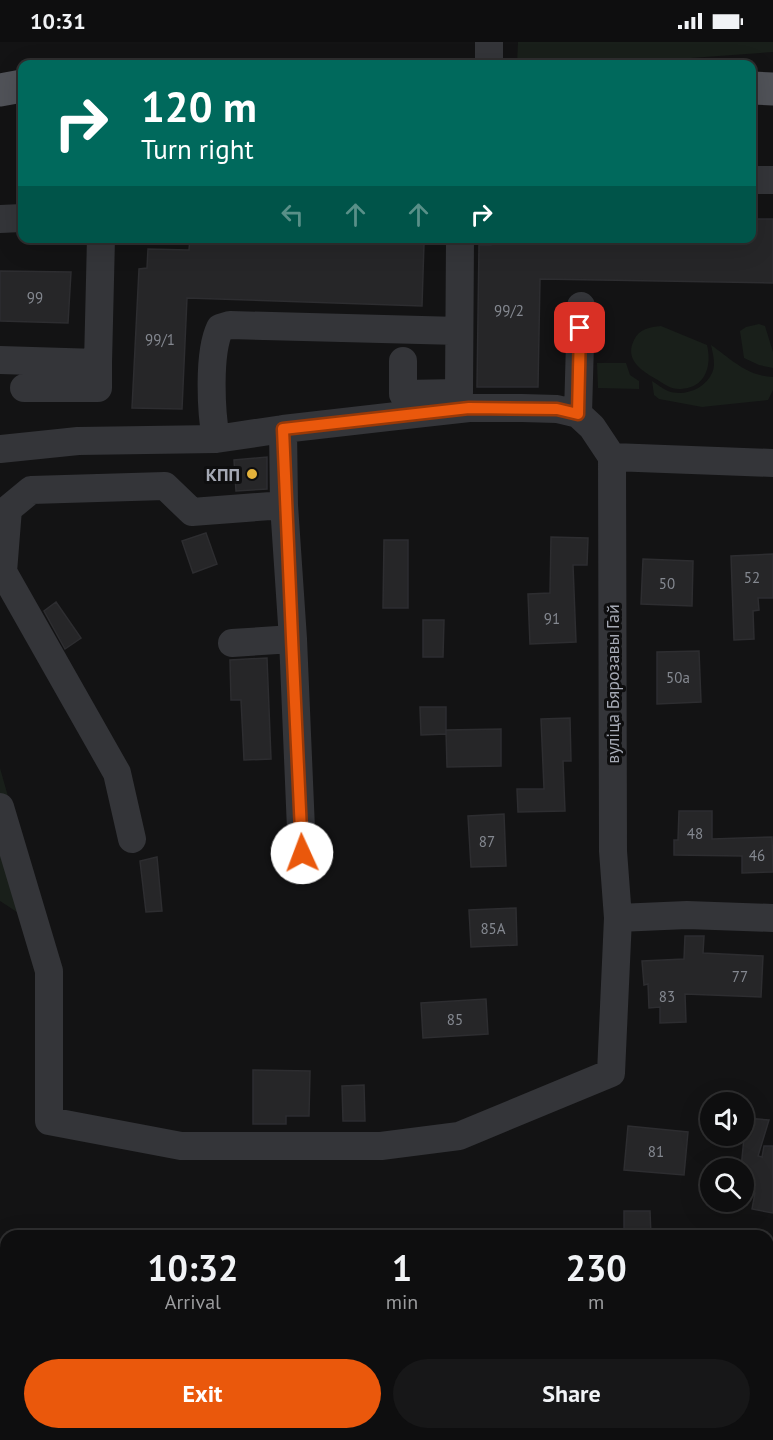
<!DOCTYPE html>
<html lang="en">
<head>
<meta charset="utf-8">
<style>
	:root { --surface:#0e0e0f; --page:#171718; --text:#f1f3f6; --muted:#9b9c9e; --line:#2e2e2f; --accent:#ea580c }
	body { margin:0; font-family:"PT Sans",sans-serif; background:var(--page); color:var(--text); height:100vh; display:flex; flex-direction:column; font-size:22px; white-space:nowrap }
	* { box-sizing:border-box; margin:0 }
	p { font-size:20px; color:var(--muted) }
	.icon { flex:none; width:33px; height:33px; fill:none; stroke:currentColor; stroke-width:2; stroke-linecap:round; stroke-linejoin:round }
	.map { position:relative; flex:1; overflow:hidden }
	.side { position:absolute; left:0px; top:1188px; width:774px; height:210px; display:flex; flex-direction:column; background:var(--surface); border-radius:18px 18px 0 0; box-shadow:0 6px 24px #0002,0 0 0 2px var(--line) }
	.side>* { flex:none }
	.hud { position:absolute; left:18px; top:18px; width:738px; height:183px; border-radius:12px; box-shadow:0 6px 24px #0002,0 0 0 2px var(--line); background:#00695c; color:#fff; overflow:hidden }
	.tools { position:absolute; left:700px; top:1050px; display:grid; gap:12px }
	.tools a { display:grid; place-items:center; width:54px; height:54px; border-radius:50%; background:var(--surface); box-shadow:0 6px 24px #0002,0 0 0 2px var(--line); font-size:30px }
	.pin { position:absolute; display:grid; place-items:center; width:51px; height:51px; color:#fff; margin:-26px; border-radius:12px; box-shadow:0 3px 9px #0006 }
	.me { position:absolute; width:66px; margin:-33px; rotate:358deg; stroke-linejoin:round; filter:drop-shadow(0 0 4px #0008) }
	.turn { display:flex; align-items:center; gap:21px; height:126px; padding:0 24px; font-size:27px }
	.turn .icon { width:78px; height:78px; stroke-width:2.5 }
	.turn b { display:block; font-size:42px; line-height:51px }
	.lanes { display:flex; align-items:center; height:57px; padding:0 24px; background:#0003; justify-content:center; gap:30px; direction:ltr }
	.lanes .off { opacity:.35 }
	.eta { display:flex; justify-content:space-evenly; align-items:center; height:102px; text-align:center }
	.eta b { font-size:36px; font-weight:600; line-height:42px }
	.button { display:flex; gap:12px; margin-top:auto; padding:12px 24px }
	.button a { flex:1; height:69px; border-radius:36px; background:var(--accent); color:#fff; font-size:24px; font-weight:600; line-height:69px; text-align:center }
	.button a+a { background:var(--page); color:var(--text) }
	.status { display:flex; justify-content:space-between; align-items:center; height:42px; padding:0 30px; background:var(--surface); direction:ltr }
	.status svg { height:16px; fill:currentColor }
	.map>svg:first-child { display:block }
	.green { fill:#191f1a }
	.building { fill:#262628; stroke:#2d2d30; stroke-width:1.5 }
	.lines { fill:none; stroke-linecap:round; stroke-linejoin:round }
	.minor { stroke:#343539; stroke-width:28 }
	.major { stroke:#505258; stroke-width:33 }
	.route-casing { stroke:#983908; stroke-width:15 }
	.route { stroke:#ea580c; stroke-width:10 }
	.poi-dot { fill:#e4b23b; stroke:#0e0e0f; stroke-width:2 }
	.labels { text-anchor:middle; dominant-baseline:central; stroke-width:6; stroke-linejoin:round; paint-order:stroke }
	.number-label { font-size:15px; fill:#848890 }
	.poi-label { font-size:18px; font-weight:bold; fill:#a5a9b4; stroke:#0e0e0f; text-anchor:end }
	.street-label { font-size:18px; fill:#a5a9b4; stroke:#0e0e0f }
</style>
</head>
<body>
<div class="status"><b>10:31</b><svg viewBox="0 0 49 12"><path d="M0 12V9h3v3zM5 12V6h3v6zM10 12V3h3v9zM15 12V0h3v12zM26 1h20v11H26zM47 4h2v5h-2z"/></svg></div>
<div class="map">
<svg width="773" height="1398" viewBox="0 0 773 1398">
	<rect width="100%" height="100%" fill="#131314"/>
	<path class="green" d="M518,0H773V10L607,22H517Z
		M759,282L765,284L773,310V326L759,323L744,316L740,289L746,285Z
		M661,284L707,303C712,323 706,346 681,347C672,348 664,342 656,337C642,329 624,318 634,298C639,287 650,285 661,284Z
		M711,303C731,317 747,334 773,335V348L768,358L702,365L659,357L654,353L652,339C657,342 663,347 668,349C684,355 705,347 712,331C716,323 713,312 711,303Z
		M597,321H626L630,333L639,339V347L598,346Z
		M0,726L46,889L0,859Z"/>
	<path class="building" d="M752,177H773V241L540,237L538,345H477L479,203H491V196H752Z
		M190,196L424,201L422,264L187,256L182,367L132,366L139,227L147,226L148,207L189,208Z
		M0,229L71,230L68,281L0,279Z
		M267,415V447L236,449L234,418Z
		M206,491L217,522L193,531L182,499Z
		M551,495L588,496L587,523H573L576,600L530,602L528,552L550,551Z
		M384,498H408V566H383Z
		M773,512V556H758L759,568L753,569L754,597L734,598L731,514Z
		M643,517L693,519L692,564L641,562Z
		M56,560L81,596L65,607L44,569Z
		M423,578H444L443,615H423Z
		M699,609L701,660L657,662V610Z
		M267,616L271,717L244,718L241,658H231L230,618Z
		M420,665H446V692L421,693Z
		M570,676L571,719H563L565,769L518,770L517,747H544L541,677Z
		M501,687V724L447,725L446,688Z
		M679,769H712V797L772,795L773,830L742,831V814L674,813V798H678Z
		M504,772L506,824L471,825L468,774Z
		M157,815L162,869L146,870L140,819Z
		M516,866L517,903L471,905L469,868Z
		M685,894H704L703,911L763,914L761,955L685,952L686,980L660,981V965L649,966L648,942L644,943L642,919L684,917Z
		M486,957L488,992L423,996L421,961Z
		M253,1028L310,1029L309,1074H286V1082H253Z
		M364,1043L365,1079H343L342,1044Z
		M746,1076L769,1078L758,1114L762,1115L764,1104H773V1171L752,1167L755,1151H744V1126H741Z
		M628,1084L688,1090L684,1133L624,1128Z
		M624,1169H650L651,1194H624Z"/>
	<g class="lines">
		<path class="minor" d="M489,22V0
			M752,138H773
			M0,177L22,176
			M0,318L98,321L101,196
			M403,319V352L459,351L460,196
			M24,346H98V321
			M578,372L581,264
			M283,387L284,463L293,597L302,811
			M216,397C211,370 208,311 220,286L230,283L459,289
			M0,407L78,399L216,397L283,387L388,375L469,366H522L557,367L578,372L592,385L612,415
			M612,415L613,809L618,876L687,873L773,876
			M612,415L773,421
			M232,601L293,597
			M0,765L49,929V1079L181,1104H381L459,1094L611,1031L618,876
			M132,797L117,731L3,530L8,467L31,448L165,444L192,470L284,463"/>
		<path class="major" d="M752,46L773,47
			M0,48L22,44"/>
	</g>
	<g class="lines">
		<g class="route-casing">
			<path id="route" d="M302,811C296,670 288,528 283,387L469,366L557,367L578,372L580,286"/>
		</g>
		<use href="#route" class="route"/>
	</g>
	<circle class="poi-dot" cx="252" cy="432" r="6"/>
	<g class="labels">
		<g class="number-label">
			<text x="35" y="255">99</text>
			<text x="509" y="268">99/2</text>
			<text x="160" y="297">99/1</text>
			<text x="752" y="535">52</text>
			<text x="667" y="541">50</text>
			<text x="552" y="576">91</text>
			<text x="678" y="635">50а</text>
			<text x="695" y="791">48</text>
			<text x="487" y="799">87</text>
			<text x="757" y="813">46</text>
			<text x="493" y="886">85А</text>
			<text x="740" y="934">77</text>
			<text x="667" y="954">83</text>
			<text x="455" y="977">85</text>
			<text x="656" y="1109">81</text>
		</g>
		<g class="poi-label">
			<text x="240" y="432">КПП</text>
		</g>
		<g class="street-label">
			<text transform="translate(612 642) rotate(-90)">вуліца Бярозавы Гай</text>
		</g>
	</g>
</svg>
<div class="tools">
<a><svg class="icon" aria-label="sound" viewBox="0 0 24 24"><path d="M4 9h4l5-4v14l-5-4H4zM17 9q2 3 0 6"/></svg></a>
<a><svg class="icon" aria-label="search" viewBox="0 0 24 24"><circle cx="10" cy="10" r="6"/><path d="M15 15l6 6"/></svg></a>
</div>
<div class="pin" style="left:580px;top:286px;background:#d93025"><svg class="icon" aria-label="arrive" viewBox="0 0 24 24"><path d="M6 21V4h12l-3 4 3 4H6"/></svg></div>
<svg class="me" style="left:302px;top:811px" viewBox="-20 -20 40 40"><circle r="19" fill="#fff"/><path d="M0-13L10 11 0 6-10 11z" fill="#ea580c"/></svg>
<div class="hud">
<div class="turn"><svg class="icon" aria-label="right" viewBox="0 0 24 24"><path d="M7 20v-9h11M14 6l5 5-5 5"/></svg><div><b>120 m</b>Turn right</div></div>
<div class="lanes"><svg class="icon off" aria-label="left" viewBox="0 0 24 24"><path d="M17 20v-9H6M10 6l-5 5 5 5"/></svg><svg class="icon off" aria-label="ahead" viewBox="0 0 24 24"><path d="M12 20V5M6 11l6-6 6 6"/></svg><svg class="icon off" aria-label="ahead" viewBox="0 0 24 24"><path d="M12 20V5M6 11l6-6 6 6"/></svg><svg class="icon" aria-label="right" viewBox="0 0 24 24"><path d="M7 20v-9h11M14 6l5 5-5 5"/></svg></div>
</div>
<section class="side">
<div class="eta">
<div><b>10:32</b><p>Arrival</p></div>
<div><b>1</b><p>min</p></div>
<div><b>230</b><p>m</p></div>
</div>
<div class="button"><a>Exit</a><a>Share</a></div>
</section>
</div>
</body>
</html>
